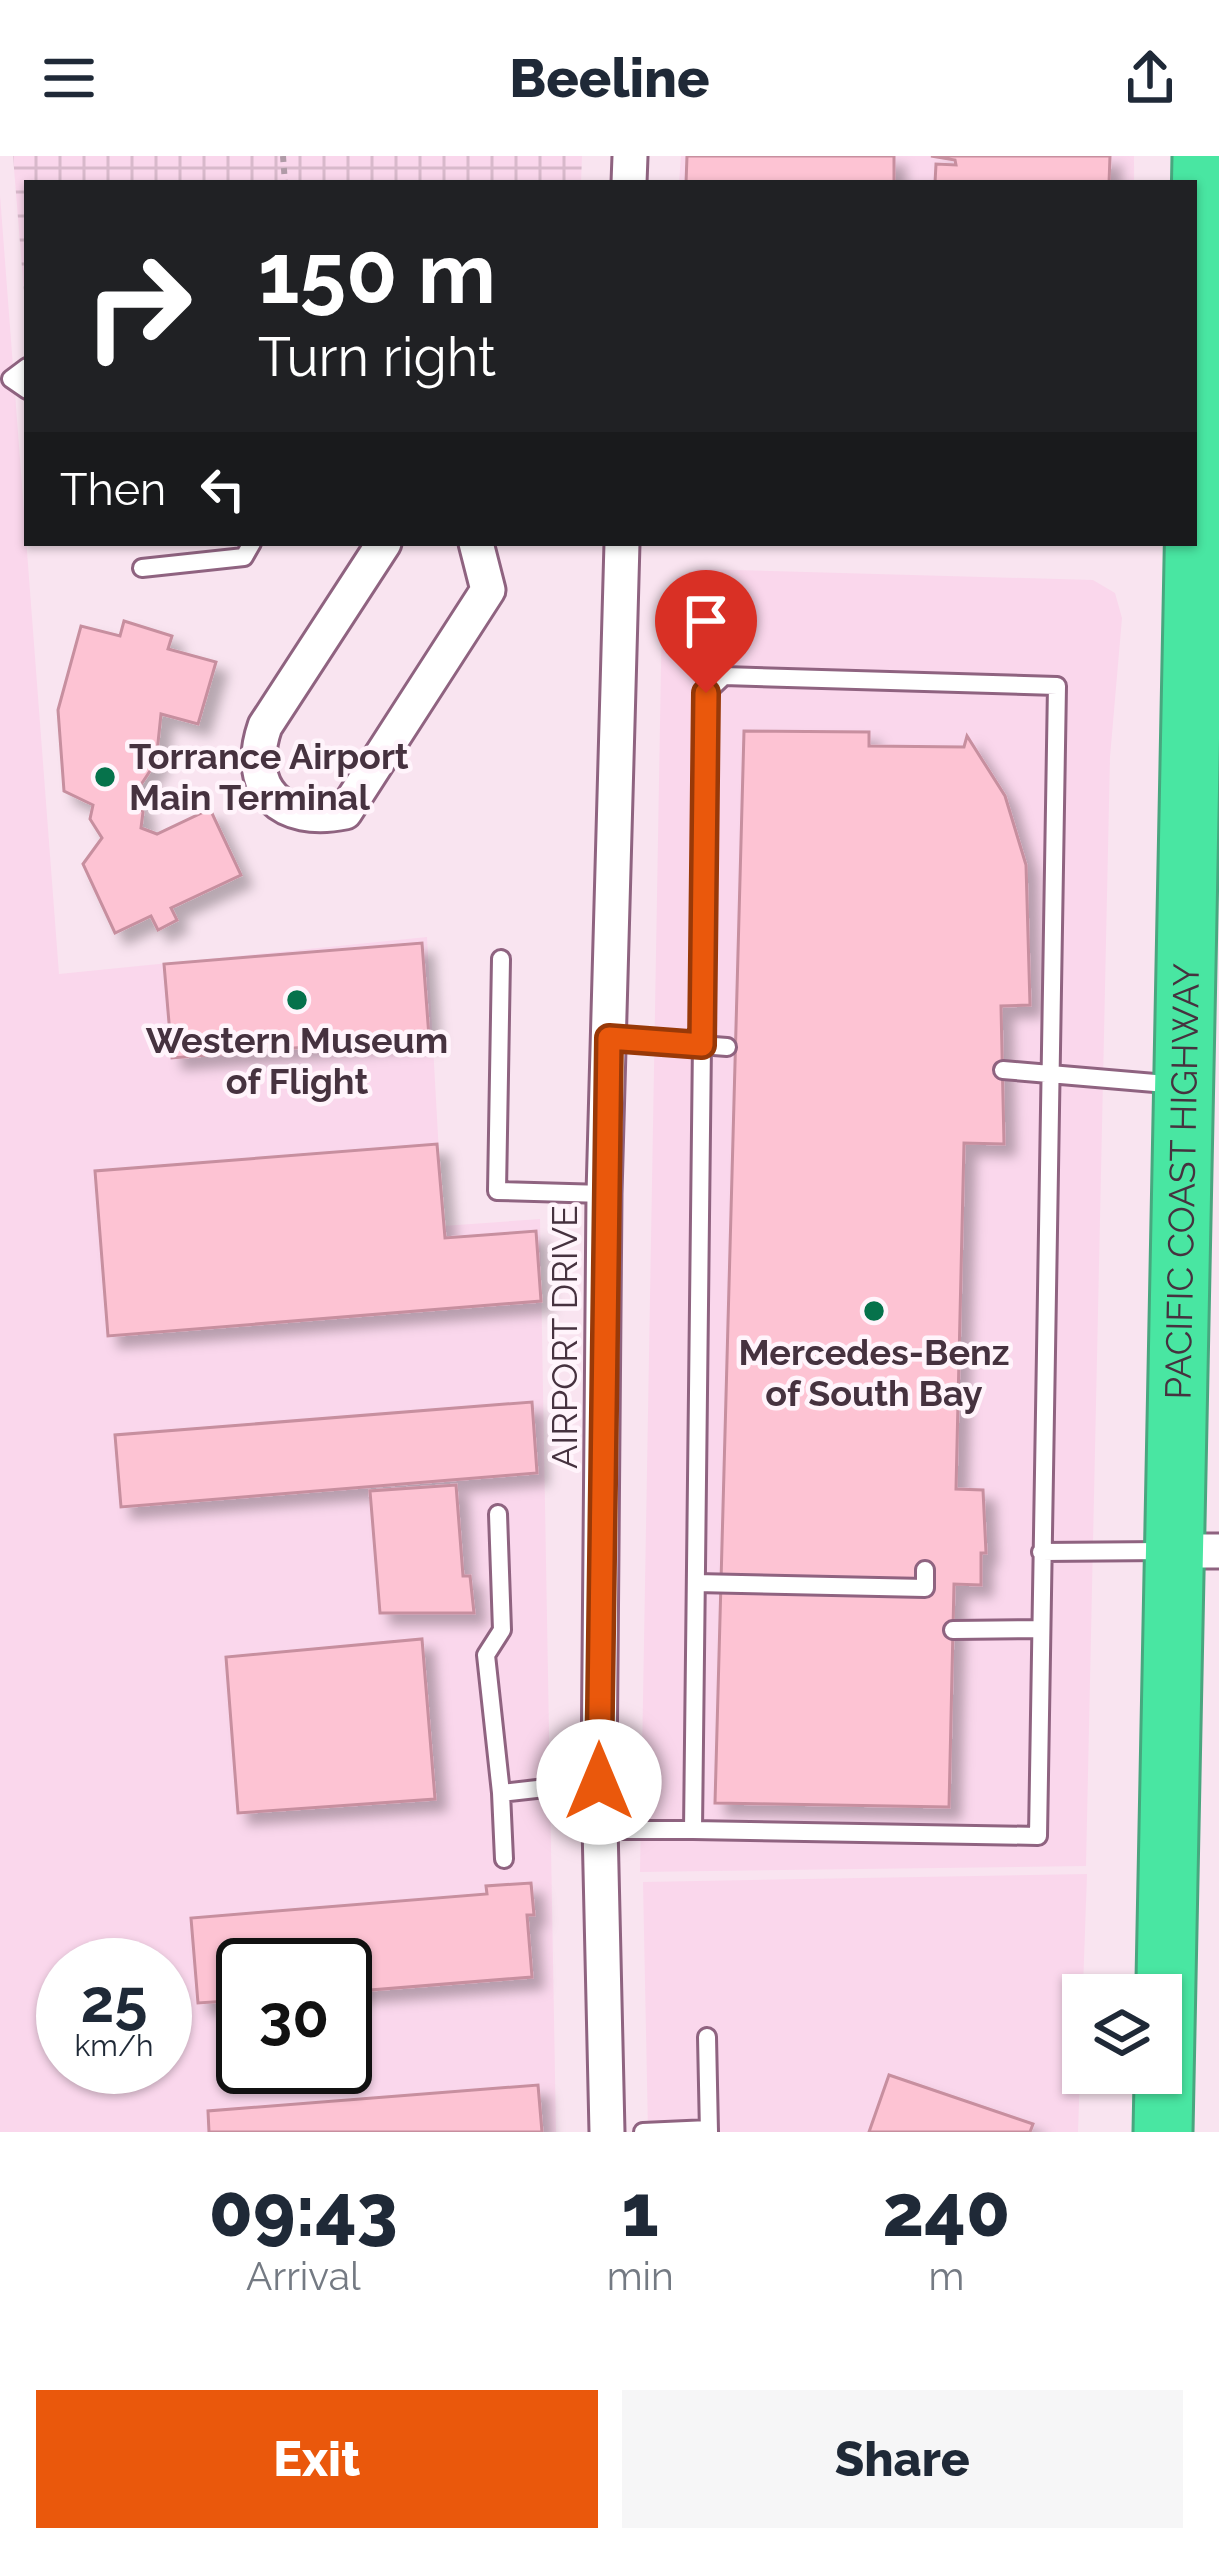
<!DOCTYPE html>
<html lang="en">
<head>
<meta charset="utf-8">
<style>
	:root { --surface:#fff; --page:#f6f6f7; --text:#1f2937; --muted:#747a83; --accent:#ea580c }
	body { margin:0; font-family:Raleway,sans-serif; background:var(--page); color:var(--text); height:100vh; display:flex; flex-direction:column; font-size:45px; white-space:nowrap }
	* { box-sizing:border-box; margin:0 }
	p { font-size:39px; color:var(--muted) }
	.icon { flex:none; width:66px; height:66px; fill:none; stroke:currentColor; stroke-width:2; stroke-linecap:round; stroke-linejoin:round }
	.map { position:relative; height:1976px; overflow:hidden }
	.drawer { display:flex; flex-direction:column; background:var(--surface); flex:1 }
	.drawer>* { flex:none }
	.hud { position:absolute; left:24px; top:24px; width:1173px; height:366px; border-radius:0px; box-shadow:0 3px 9px #0004; background:#202124; color:#fff; overflow:hidden }
	.fabs { position:absolute; left:1062px; top:1818px; display:grid; gap:24px }
	.fabs a { display:grid; place-items:center; width:120px; height:120px; border-radius:0px; background:var(--surface); box-shadow:0 3px 9px #0004; font-size:60px }
	.speed { position:absolute; left:36px; top:1782px; display:flex; gap:24px; font-size:60px; font-weight:700; text-align:center }
	.speed>* { display:grid; place-content:center; width:156px; height:156px; border-radius:50%; background:var(--surface); box-shadow:0 3px 9px #0004; line-height:1 }
	.speed small { font-size:30px; font-weight:400 }
	.speed .limit { border:6px solid #111; border-radius:18px; background:#fff; color:#111 }
	.pin { position:absolute; display:grid; place-items:center; width:102px; height:102px; color:#fff; margin:-123px -51px; border-radius:50% 50% 50% 0; rotate:-45deg; box-shadow:0 0 12px #0007 }
	.pin .icon { rotate:45deg }
	.me { position:absolute; width:132px; margin:-66px; rotate:0deg; stroke-linejoin:round; filter:drop-shadow(0 0 9px #0008) }
	.turn { display:flex; align-items:center; gap:42px; height:252px; padding:0 36px; font-size:54px }
	.turn .icon { width:156px; height:156px; stroke-width:2.5 }
	.turn b { display:block; font-size:84px; line-height:102px }
	.then { display:flex; align-items:center; height:114px; padding:0 36px; background:#0003; gap:24px; font-size:45px }
	.eta { display:flex; justify-content:space-evenly; align-items:center; height:204px; text-align:center }
	.eta b { font-size:72px; font-weight:800; line-height:84px }
	.primary-button { display:flex; gap:24px; margin-top:auto; padding:24px 36px }
	.primary-button a { flex:1; height:138px; border-radius:0px; background:var(--accent); color:#fff; font-size:48px; font-weight:800; line-height:138px; text-align:center }
	.primary-button a+a { background:var(--page); color:var(--text) }
	header { display:flex; justify-content:space-between; align-items:center; height:156px; padding:0 36px; background:var(--surface); font-size:54px; font-weight:800 }
	.map>svg:first-child { display:block }
	.built { fill:#fad7ec; fill-rule:evenodd }
	.industrial { fill:url(#industrial-grid) }
	.building { fill:#fdc3d3; stroke:#c78f9f; stroke-width:3; filter:url(#shadow) }
	.lines { fill:none; stroke-linecap:round; stroke-linejoin:round }
	.lane-casing { stroke:#8f6380; stroke-width:22 }
	.street-casing { stroke:#8f6380; stroke-width:39 }
	.highway-casing { stroke:#48a77f; stroke-width:63 }
	.path { stroke:#b09ba7; stroke-width:6; stroke-dasharray:6 6; stroke-linecap:butt }
	.lane { stroke:#fff; stroke-width:16 }
	.street { stroke:#fff; stroke-width:33 }
	.highway { stroke:#49e6a2; stroke-width:57 }
	.route-casing { stroke:#983908; stroke-width:30 }
	.route { stroke:#ea580c; stroke-width:21 }
	.poi-dot { fill:#06724b; stroke:#fff4fb; stroke-width:4.5 }
	.labels { text-anchor:middle; dominant-baseline:central; stroke-width:9; stroke-linejoin:round; paint-order:stroke }
	.poi-label { font-size:36px; font-weight:bold; fill:#46323f; stroke:#fff4fb }
	.street-label { font-size:36px; fill:#46323f; stroke:#fff4fb }
</style>
</head>
<body>
<header><svg class="icon" aria-label="menu" viewBox="0 0 24 24"><path d="M4 6h16M4 12h16M4 18h16"/></svg>Beeline<svg class="icon" aria-label="share" viewBox="0 0 24 24"><path d="M12 15V3M7 8l5-5 5 5M5 13v7h14v-7"/></svg></header>
<div class="map">
<svg width="1219" height="1976" viewBox="0 0 1219 1976">
	<defs>
		<pattern id="industrial-grid" width="8" height="8" patternUnits="userSpaceOnUse" patternTransform="scale(3)"><rect width="8" height="8" fill="#fad7ec"/><path d="M0 4h8M4 0v8" fill="none" stroke="#d8b9cb"/></pattern>
		<filter id="shadow"><feDropShadow dx="11" dy="11" stdDeviation="6" flood-color="#0004"/></filter>
	</defs>
	<rect width="100%" height="100%" fill="#f9e4f0"/>
	<path class="built" d="M681,0H1134V27H679Z
		M0,39L59,818L427,781L443,1070L540,1063L556,1976H0ZM63,1809H165V1911H63ZM243,1809H345V1911H243Z
		M698,413L1093,424L1115,437L1122,462L1110,601L1086,1710L640,1716L662,453L677,421Z
		M1087,1718L1078,1976H648L643,1726Z"/>
	<path class="industrial" d="M13,0H582L581,27H27V174Z"/>
	<path class="building" d="M687,0H894V27H686Z
		M931,0H1110L1109,27H935L936,8L956,9L955,4Z
		M124,465L172,480L168,493L216,506L198,568L161,558L156,606L134,639L143,656L141,672L157,678L210,653L241,719L171,752L177,764L158,774L151,760L115,777L83,708L102,682L90,663L93,649L64,635L58,554L81,470L120,480Z
		M744,575L869,576V590L964,591L967,580L1005,640L1026,709L1030,849L1001,850L1004,988L964,987L956,1333L983,1334L986,1397H981V1429L954,1428L949,1651L715,1647Z
		M422,787L429,881L172,902L164,808Z
		M437,988L445,1082L536,1075L541,1145L108,1180L95,1015Z
		M532,1246L537,1317L121,1351L115,1279Z
		M456,1329L463,1420H470L474,1457H380L370,1335Z
		M422,1483L435,1643L238,1657L226,1501Z
		M531,1727L534,1759H527L532,1821L345,1836V1809H243V1844L198,1847L191,1762L487,1738L486,1730Z
		M889,1919L1033,1968L1030,1976H869Z
		M538,1929L542,1976H209L208,1955Z"/>
	<g class="lines">
		<g class="lane-casing">
			<path id="lane" d="M27,211L11,223L27,234
				M142,412L244,401L252,387
				M724,520L1057,530L1038,1680L693,1674L706,537Z
				M501,803L497,1035L604,1038
				M609,882L727,891
				M1003,914L1178,929
				M498,1358L502,1474L486,1499L501,1637L599,1626
				M1041,1396L1164,1395
				M696,1427L925,1432V1414
				M953,1474L1040,1473
				M501,1637L504,1703
				M600,1674H693
				M707,1881L709,1976
				M643,1976L709,1973"/>
		</g>
		<g class="street-casing">
			<path id="street" d="M629,27L630,0
				M384,387L265,570C243,634 282,669 345,656L488,434L476,387
				M1177,1395H1219
				M607,1976L599,1626L604,1038L622,387"/>
		</g>
		<g class="highway-casing">
			<g id="highway">
				<path id="s1" d="M1163,1976L1202,0"/>
			</g>
		</g>
		<path class="path" d="M283,0L285,27"/>
		<use href="#lane" class="lane"/>
		<use href="#street" class="street"/>
		<use href="#highway" class="highway"/>
	</g>
	<g class="lines">
		<g class="route-casing">
			<path id="route" d="M599,1626L609,882L702,889L706,537"/>
		</g>
		<use href="#route" class="route"/>
	</g>
	<g class="poi-dot">
		<circle cx="105" cy="621" r="12"/>
		<circle cx="297" cy="844" r="12"/>
		<circle cx="874" cy="1155" r="12"/>
	</g>
	<g class="labels">
		<g class="poi-label">
			<text x="129" y="600" text-anchor="start">Torrance Airport<tspan x="129" dy="41">Main Terminal</tspan></text>
			<text x="297" y="884">Western Museum<tspan x="297" dy="41">of Flight</tspan></text>
			<text x="874" y="1196">Mercedes-Benz<tspan x="874" dy="41">of South Bay</tspan></text>
		</g>
		<g class="street-label">
			<text stroke="none"><textPath href="#s1" startOffset="951">PACIFIC COAST HIGHWAY</textPath></text>
			<text transform="translate(564 1181) rotate(-90)">AIRPORT DRIVE</text>
		</g>
	</g>
</svg>
<div class="fabs">
<a><svg class="icon" aria-label="layers" viewBox="0 0 24 24"><path d="M12 4l9 5-9 5-9-5zM3 14l9 5 9-5"/></svg></a>
</div>
<div class="speed"><div>25<small>km/h</small></div><div class="limit">30</div></div>
<div class="pin" style="left:706px;top:537px;background:#d93025"><svg class="icon" aria-label="arrive" viewBox="0 0 24 24"><path d="M6 21V4h12l-3 4 3 4H6"/></svg></div>
<svg class="me" style="left:599px;top:1626px" viewBox="-20 -20 40 40"><circle r="19" fill="#fff"/><path d="M0-13L10 11 0 6-10 11z" fill="#ea580c"/></svg>
<div class="hud">
<div class="turn"><svg class="icon" aria-label="right" viewBox="0 0 24 24"><path d="M7 20v-9h11M14 6l5 5-5 5"/></svg><div><b>150 m</b>Turn right</div></div>
<div class="then">Then<svg class="icon" aria-label="left" viewBox="0 0 24 24"><path d="M17 20v-9H6M10 6l-5 5 5 5"/></svg></div>
</div>
</div>
<section class="drawer">
<div class="eta">
<div><b>09:43</b><p>Arrival</p></div>
<div><b>1</b><p>min</p></div>
<div><b>240</b><p>m</p></div>
</div>
<div class="primary-button"><a>Exit</a><a>Share</a></div>
</section>
</body>
</html>
